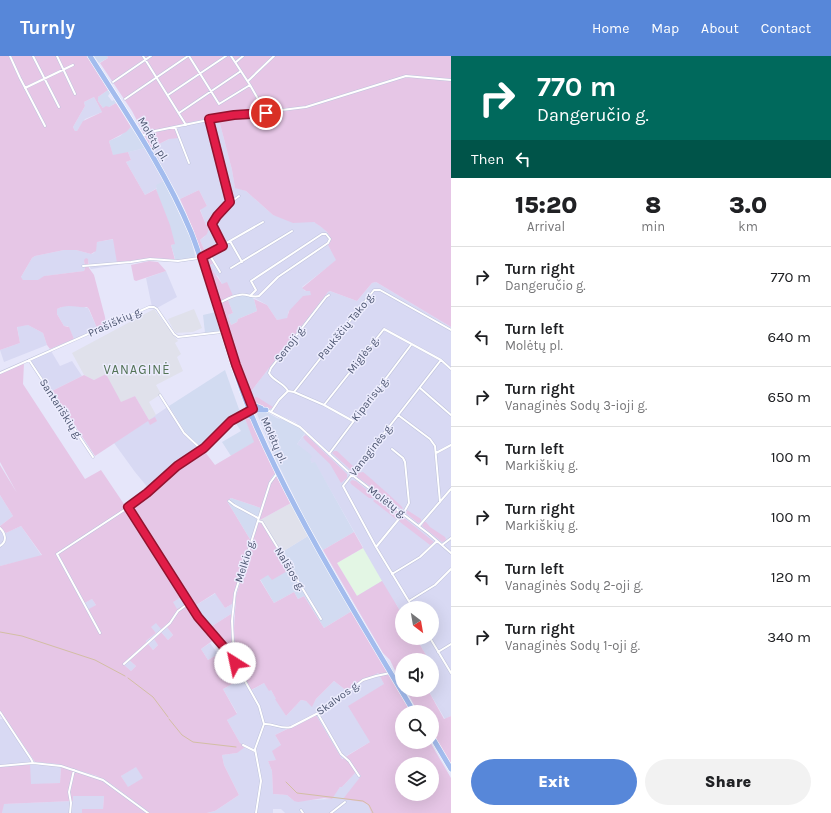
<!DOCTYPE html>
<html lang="en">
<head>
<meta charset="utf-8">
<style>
	:root { --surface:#fff; --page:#f2f2f2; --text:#202124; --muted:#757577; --line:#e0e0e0; --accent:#5787d9 }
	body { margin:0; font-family:Karla,sans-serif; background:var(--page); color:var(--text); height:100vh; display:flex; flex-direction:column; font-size:15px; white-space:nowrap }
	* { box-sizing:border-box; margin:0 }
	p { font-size:13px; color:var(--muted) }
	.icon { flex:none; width:22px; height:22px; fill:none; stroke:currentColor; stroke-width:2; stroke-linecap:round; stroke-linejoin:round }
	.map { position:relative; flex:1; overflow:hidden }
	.drawer { display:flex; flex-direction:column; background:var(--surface); width:380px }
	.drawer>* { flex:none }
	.guide { background:#00695c; color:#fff; overflow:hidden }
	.needle { width:26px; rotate:149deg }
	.tools { position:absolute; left:395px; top:545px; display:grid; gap:8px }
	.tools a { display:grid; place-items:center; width:44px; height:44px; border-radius:50%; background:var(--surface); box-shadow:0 4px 16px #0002; font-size:20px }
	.pin { position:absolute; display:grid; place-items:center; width:34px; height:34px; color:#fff; margin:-17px; border:2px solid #fff; border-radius:50%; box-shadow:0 1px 4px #0007 }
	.me { position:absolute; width:44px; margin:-22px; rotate:325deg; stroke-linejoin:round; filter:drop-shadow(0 0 3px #0008) }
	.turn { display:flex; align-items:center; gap:14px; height:84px; padding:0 20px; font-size:18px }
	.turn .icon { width:52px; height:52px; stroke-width:2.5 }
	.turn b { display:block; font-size:28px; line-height:34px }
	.then { display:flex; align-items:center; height:38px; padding:0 20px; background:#0003; gap:8px; font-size:15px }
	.eta { display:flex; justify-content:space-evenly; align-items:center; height:68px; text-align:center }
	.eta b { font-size:24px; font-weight:800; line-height:28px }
	.button { display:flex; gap:8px; margin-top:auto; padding:8px 20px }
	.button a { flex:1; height:46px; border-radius:24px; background:var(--accent); color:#fff; font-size:16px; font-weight:800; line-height:46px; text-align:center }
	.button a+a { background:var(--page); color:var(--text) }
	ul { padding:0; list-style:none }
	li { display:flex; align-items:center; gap:12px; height:60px; padding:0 20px; border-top:1px solid var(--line) }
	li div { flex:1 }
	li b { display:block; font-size:15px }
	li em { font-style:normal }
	header { display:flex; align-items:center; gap:24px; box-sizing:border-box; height:56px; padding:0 20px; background:var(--accent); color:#fff }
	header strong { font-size:19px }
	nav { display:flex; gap:22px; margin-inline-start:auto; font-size:14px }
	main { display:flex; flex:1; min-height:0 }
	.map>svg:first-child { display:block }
	.residential { fill:#d8d9f3 }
	.commercial { fill:#d2dbf1 }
	.industrial { fill:#e0e1eb }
	.education { fill:#e3f6e4 }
	.green { fill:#e6c6e6; fill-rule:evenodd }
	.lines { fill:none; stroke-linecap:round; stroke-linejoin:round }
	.stream { stroke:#d3bea4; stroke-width:1 }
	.street-casing { stroke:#bfc3db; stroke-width:3 }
	.highway-casing { stroke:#fff; stroke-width:6 }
	.street { stroke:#fff; stroke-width:2 }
	.highway { stroke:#a3bcee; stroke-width:5 }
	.route-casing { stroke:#92132f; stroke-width:10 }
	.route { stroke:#e11d48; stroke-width:7 }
	.labels { text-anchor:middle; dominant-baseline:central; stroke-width:3; stroke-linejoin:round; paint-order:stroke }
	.street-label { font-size:11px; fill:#4d5671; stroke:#ececfd }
	.quarter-label { font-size:13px; letter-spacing:1px; fill:#537355; stroke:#ececfd }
</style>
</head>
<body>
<header>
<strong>Turnly</strong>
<nav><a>Home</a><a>Map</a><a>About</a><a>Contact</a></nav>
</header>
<main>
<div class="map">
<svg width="451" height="757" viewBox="0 0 451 757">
	<rect width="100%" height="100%" fill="#e6e6fa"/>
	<path class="residential" d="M94,41L102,56L85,63L77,75H75L73,71L85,50L84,46Z
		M218,60L232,114L235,131L246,135L273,159L307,165L314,166L323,172L331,181V184L328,189L337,204L302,231L305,235H310L312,238L311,239L288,256V260L286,263L277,264L267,249L249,239L233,240L222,228L218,220L213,218L210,209L214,207L206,198L200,184L204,181L210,169H206L200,153L207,150L199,134L180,143L151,92L169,83L173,70Z
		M145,92L164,125L157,132L145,139L126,106L131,104L128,96Z
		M114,183L118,209L91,213L90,212L88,204H84L85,212L84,215L45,220L39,224L26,225L21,223V221L32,202L35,200L64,194H76L91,198L94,197L97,186Z
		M166,215L177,241L157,252L152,251L146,222Z
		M376,226L451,271V660L445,663L428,634H432V626L439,621L432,610V604H429L416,582H432V552H402V558L396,548L357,540L363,491L315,407H312L297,388L307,375L295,366L255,348L249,338L328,236L330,235L357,245L372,227Z
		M75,249L88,252L97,272L74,283L68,270H64L57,258V253L59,252L64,250Z
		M28,269L43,277L47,289L4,306L0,294L20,287L17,270Z
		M51,295L60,310L72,305L82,320L52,335L31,306L32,304Z
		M169,350L186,377L201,391L175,409L149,433L135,416L114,387Z
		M0,439L13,460L0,470Z
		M21,470L42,500L0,510V471L6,477Z
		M216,537L225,552L232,548L231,558L209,572L193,551Z
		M183,540L188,547L177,554L172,546Z
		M92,543L96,549L87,555L83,548Z
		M156,566L166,570L173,579L168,584L161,576L158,589L153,594L146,585L156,577L150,571Z
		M210,587L218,598L208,604L201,593Z
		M128,603L136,610L131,615L123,608Z
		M378,617L384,628L370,686L341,703L315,659L275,679L281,689L277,704L268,705L272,715L273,738L287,739L294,745L331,743L340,731H342L357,715L361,720L362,746L368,749L371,757H285L281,753H273V757H207L215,755L239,739L224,709L222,699L237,697L240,687L227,664L237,657L223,633L243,622L250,635L264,627L271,634L286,660L301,644L306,645L312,650L316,643L334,625L347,635Z
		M0,663H3L31,704L30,707L0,709Z
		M30,708L61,710L60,727L30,729Z
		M136,710L144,722L128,732L121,720Z
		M73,740H104L103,753H82V757H2L3,748L73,745Z"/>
	<path class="commercial" d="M94,0H107L108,2L99,7Z
		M108,34L110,37L108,40L112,45L114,44L116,47L109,51L103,52L98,45V41Z
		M131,71L145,92L113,100L109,85L120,80Z
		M164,125L191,183L196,204L176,206L171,189L174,188L156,133L157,132L156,129Z
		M241,237L249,239L254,243L257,255L238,263L237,266L231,269L228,259L233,257L228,244L234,242L233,240Z
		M216,256L221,275L205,277L203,259Z
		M225,314L240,356L230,362L215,380L201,391L186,377L169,350Z
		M259,355H265L277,362L288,365L296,369L305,377L297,388L310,398L312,401L310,403L312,407L315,406L354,476L323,494L306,465L276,404L257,358Z
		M244,360L255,386L231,400L222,386L241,375L235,366Z
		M231,442L261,452L251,485L227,445Z
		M308,480L352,555L324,572L304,540L298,543L294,536L274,547L260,523L268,518L289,514L279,498Z"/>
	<path class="industrial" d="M154,253L178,285L175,287L181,298L177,301L183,315L156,329L161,338L149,346L156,359L149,364L135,340L121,347L106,319L94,324L84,319L72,297Z
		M194,253L202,272L193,276L176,277L173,273L168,263Z
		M291,447L308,480L279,498L260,464Z"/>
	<path class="education" d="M363,492L382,525L357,540L337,507Z"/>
	<path class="green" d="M0,0H87L108,34L98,41V45L103,52L106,50L109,51L116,47L131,71L126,76L109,85L113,99L128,96L131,104L126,106L145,139L156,133L170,169L175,188L171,189L175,204L152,202L117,207L113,183L97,186L96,195L91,198L76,194H64L35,200L32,202L21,221L23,224H38L44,220L84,215L85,212L84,204L86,202L88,203L89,212L94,219L105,261L106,269L97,272L89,253L87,251C76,252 68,247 57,253V258L64,270L69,271L74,283L50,293L47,289L43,277L28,269L17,271L20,287L0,294ZM94,41L102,56L83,65L77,75H75L73,71L85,50L84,46Z
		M107,0H451V271L376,226L372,227L357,245L330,235L328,236L249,338C224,274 209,206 180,143L199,134L207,150L200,154L206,169H210L207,178L200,184L206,198L210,200L214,207L210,209C213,217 218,221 222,228L227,226L234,242L228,244L233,257L228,259L231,269L237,266L238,263L257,255L254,243L267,249L277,264L287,262L289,255L303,240L311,239L310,235H306L302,232L336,204L328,189L331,184C330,176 321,171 314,166L293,167L273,159L246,135L235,132L232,114L218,60L174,70L178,82L169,83L151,92L132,55L100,7L108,2Z
		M149,205L158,206L166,215L136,225L134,224L131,209Z
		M24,307L23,328L85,423L101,414L151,488L183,540L173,546L177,553L188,547L198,562L215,583L201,593L208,604L225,594L229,599L243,622L223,633L237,658L227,664L240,687L245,691L237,697L222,699L224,709L239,739L215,755L207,757H150L111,728L97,720L57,708L35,706L0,655V510L42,499L21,470L6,477L0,471V470L13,460L0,439V409L17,437L0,406V318ZM92,543L96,549L87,554L83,548ZM156,567L161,573L166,570L173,579L168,584L161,576L154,583L158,589L153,594L146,585L156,577L151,571ZM128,603L136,610L131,615L123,608ZM136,711L143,722L128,731L121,720Z
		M106,318L121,346L135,340L149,364L155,361L157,365L150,369L148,365L95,400L52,335L84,319L94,324Z
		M255,341H257L273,351L270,353C265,351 257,349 254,344Z
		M247,359L250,361L275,417L270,424L261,452L231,442L227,445L251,485L232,548L225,552L215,537L193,551L152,484L131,453L135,451L178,413L205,396L215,409L254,386L244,360Z
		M306,379L347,418V422L341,427L330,408L305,384L303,381Z
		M334,395H337L354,411L352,415L332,397Z
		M363,416C366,418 401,449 402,451C403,452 402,453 403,454L356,420L358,417Z
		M275,421H277L291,447L260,464L289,514L272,524L268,519L260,524L274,547L294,536L298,543L304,540L324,572L352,555L412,656H402V686H430L451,722V757H371L368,749L362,746L343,743L361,720L357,715L342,731H340L332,743L324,742L298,746L294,745L287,739L273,738L272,715L268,705L276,704L272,695L281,689L275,679L316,659L342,703L370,686L348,650L384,628L378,617L347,635L334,625L316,643L312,651L306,645L301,644L286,660L275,643H276L271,634L269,635L264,627L251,634L236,607L235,603L234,572L236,540L270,427ZM402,708H432V738H402Z
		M352,424L356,425L373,439V442H369L351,428L350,426Z
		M376,442H380L400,457V459L396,463L373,445Z
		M407,454L421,463V466L418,467L406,457Z
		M402,461H403L434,486L430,489L400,466L399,464Z
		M424,466H426L430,471L445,481L446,483L445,485L442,486L422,470Z
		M354,476L363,492L337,507L357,540L382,525L402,558V582H416L429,604H402V624L400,625L390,604L383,597L323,494Z
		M231,558L232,593L230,595H229L209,572Z
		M421,634H428L444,663L451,660V711L432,679V656H418L408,638Z
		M30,708L31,728L60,727L61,710L102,724L147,757H82V753H103L104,740H73V745L4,748L2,757H0V711Z"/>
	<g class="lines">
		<path class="stream" d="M0,576L22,580L95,604L125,620
			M128,622L153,641L168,661
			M169,663L182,679L193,686L236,691
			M286,726L297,737L363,745L369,749L373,757"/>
		<g class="street-casing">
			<path id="street" d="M10,0L20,22L45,70
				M33,0L59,51
				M57,0L75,38
				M143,0L186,69
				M189,0L219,48L250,29
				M231,0L250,29L266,57
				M236,6L243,0
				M248,25L274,0
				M113,26L151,0
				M25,32L73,9
				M168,39L226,0
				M125,43L188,0
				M179,57L241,15
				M209,64L231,146
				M175,71L189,107
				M142,80L150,76L218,62L306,51L406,20L451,24
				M230,185L242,206
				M223,190L212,168C218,156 228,148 239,140
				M209,198L220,216
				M202,201L263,166
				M83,210L131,206L150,203L178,205L199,202
				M231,212L292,175
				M329,239L326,241L271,312L269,317C273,325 284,327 288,335L294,336L324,349L353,365
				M217,248C224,245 231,240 239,239C246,237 252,242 259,240L278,221L328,187L330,183L326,178H322L251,225L256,234L250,240
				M29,304L93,401
				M0,317L149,251H154L157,253L174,278L178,281L222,276
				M420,332L451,359
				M294,336L374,234H380L451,274
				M160,339L184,377L202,394
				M324,349L384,273L441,304L451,313
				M267,354L300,371L352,419L429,478L451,497
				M271,356L279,344L288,335
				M398,359L430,383L435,390L440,446
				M436,397L451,389
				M329,398L411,289
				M229,445L234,449L258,462
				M128,451L198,561L229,597L233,598
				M258,465L262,466L321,563
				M419,470L451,433
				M0,472C5,477 8,485 0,490
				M442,489L451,482
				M376,491L403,458L409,447L405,406L403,402L392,393
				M392,518L420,501L437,485
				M409,545L435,529L451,513
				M413,552L376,491L343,430L441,304
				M100,577L57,498L138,445L177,410L204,392L229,367L242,358
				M430,582L451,617
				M438,596L451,588
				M124,608L170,567L178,555L189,547
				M0,656L31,703L33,707
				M318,658L341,698L349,705L359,720
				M264,668C274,667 281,674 291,671L326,653L363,624L376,620L390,617
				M243,689L255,695
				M0,710L33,707L61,710L103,724L148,757
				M301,754L303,757
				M70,757L71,747L69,736L74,714
				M256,757L261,725L255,693L264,668L259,650L236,609L234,602L232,565L235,537L270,427L278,416
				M331,757L345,746"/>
		</g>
		<g class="highway-casing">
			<path id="highway" d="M90,0C126,57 165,114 191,176C216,240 229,309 257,372C301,471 359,563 414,656
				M250,346L253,349L261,352
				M248,351L255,354H266
				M242,358H247L252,361
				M432,681L451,713"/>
		</g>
		<use href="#street" class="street"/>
		<use href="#highway" class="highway"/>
	</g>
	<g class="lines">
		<g class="route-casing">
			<path id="route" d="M235,607L234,598L229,597L198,561L128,451L147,437L177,410L204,392L231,365L253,353L236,309L202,201L223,190L212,168L217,160L230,146L209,63L234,59L266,57"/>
		</g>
		<use href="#route" class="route"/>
	</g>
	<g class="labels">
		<g class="street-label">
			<text transform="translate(153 83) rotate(59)">Molėtų pl.</text>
			<text transform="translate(115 266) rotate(-24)">Prašiškių g.</text>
			<text transform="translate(346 270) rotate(-51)">Paukščių Tako g.</text>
			<text transform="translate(290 288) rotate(-52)">Senoji g.</text>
			<text transform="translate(363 299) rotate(-52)">Miglės g.</text>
			<text transform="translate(370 343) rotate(-52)">Kiparisų g.</text>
			<text transform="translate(61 353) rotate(57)">Santariškių g.</text>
			<text transform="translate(274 384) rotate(66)">Molėtų pl.</text>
			<text transform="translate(371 394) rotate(-52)">Vanaginės g.</text>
			<text transform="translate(387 446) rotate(37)">Molėtų g.</text>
			<text transform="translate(245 505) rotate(-73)">Melkio g.</text>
			<text transform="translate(290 513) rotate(59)">Nalšios g.</text>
			<text transform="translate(338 642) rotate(-36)">Skalvos g.</text>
		</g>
		<g class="quarter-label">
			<text x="137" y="313">VANAGINĖ</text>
		</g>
	</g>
</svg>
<div class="tools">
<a><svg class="needle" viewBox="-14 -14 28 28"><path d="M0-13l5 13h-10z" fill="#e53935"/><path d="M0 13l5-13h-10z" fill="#757577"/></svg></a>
<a><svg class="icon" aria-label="sound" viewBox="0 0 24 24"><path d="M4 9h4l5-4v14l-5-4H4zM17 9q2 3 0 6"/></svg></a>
<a><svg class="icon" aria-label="search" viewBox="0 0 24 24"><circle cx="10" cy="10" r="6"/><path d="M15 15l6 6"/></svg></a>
<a><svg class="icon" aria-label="layers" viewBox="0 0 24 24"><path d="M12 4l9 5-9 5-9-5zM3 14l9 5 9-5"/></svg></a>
</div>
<div class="pin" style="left:266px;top:57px;background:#d93025"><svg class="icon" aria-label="arrive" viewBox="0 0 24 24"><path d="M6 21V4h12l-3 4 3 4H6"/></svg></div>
<svg class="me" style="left:235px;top:607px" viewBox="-20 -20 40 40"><circle r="19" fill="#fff"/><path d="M0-13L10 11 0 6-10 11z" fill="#e11d48"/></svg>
</div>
<section class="drawer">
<div class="guide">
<div class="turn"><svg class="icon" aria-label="right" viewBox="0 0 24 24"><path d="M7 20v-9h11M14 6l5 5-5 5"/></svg><div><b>770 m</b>Dangeručio g.</div></div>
<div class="then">Then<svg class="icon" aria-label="left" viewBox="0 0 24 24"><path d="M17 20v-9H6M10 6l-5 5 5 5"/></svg></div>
</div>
<div class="eta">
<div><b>15:20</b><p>Arrival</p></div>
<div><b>8</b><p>min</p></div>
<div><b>3.0</b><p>km</p></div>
</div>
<ul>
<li><svg class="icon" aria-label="right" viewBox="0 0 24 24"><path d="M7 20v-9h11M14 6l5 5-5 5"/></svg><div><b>Turn right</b><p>Dangeručio g.</p></div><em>770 m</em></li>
<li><svg class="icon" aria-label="left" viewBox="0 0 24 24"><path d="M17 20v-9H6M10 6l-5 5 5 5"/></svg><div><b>Turn left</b><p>Molėtų pl.</p></div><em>640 m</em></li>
<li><svg class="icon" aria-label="right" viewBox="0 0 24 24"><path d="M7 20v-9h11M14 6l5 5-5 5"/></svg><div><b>Turn right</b><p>Vanaginės Sodų 3-ioji g.</p></div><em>650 m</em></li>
<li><svg class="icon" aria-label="left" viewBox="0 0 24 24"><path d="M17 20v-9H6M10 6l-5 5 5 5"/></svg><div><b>Turn left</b><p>Markiškių g.</p></div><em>100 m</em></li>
<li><svg class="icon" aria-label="right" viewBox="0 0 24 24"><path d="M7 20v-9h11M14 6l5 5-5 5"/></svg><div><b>Turn right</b><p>Markiškių g.</p></div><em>100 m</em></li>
<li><svg class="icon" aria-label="left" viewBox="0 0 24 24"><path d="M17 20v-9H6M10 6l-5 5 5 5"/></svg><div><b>Turn left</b><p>Vanaginės Sodų 2-oji g.</p></div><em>120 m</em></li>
<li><svg class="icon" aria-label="right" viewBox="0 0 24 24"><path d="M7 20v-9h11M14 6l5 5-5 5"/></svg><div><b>Turn right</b><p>Vanaginės Sodų 1-oji g.</p></div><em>340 m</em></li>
</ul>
<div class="button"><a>Exit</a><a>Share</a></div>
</section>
</main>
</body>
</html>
